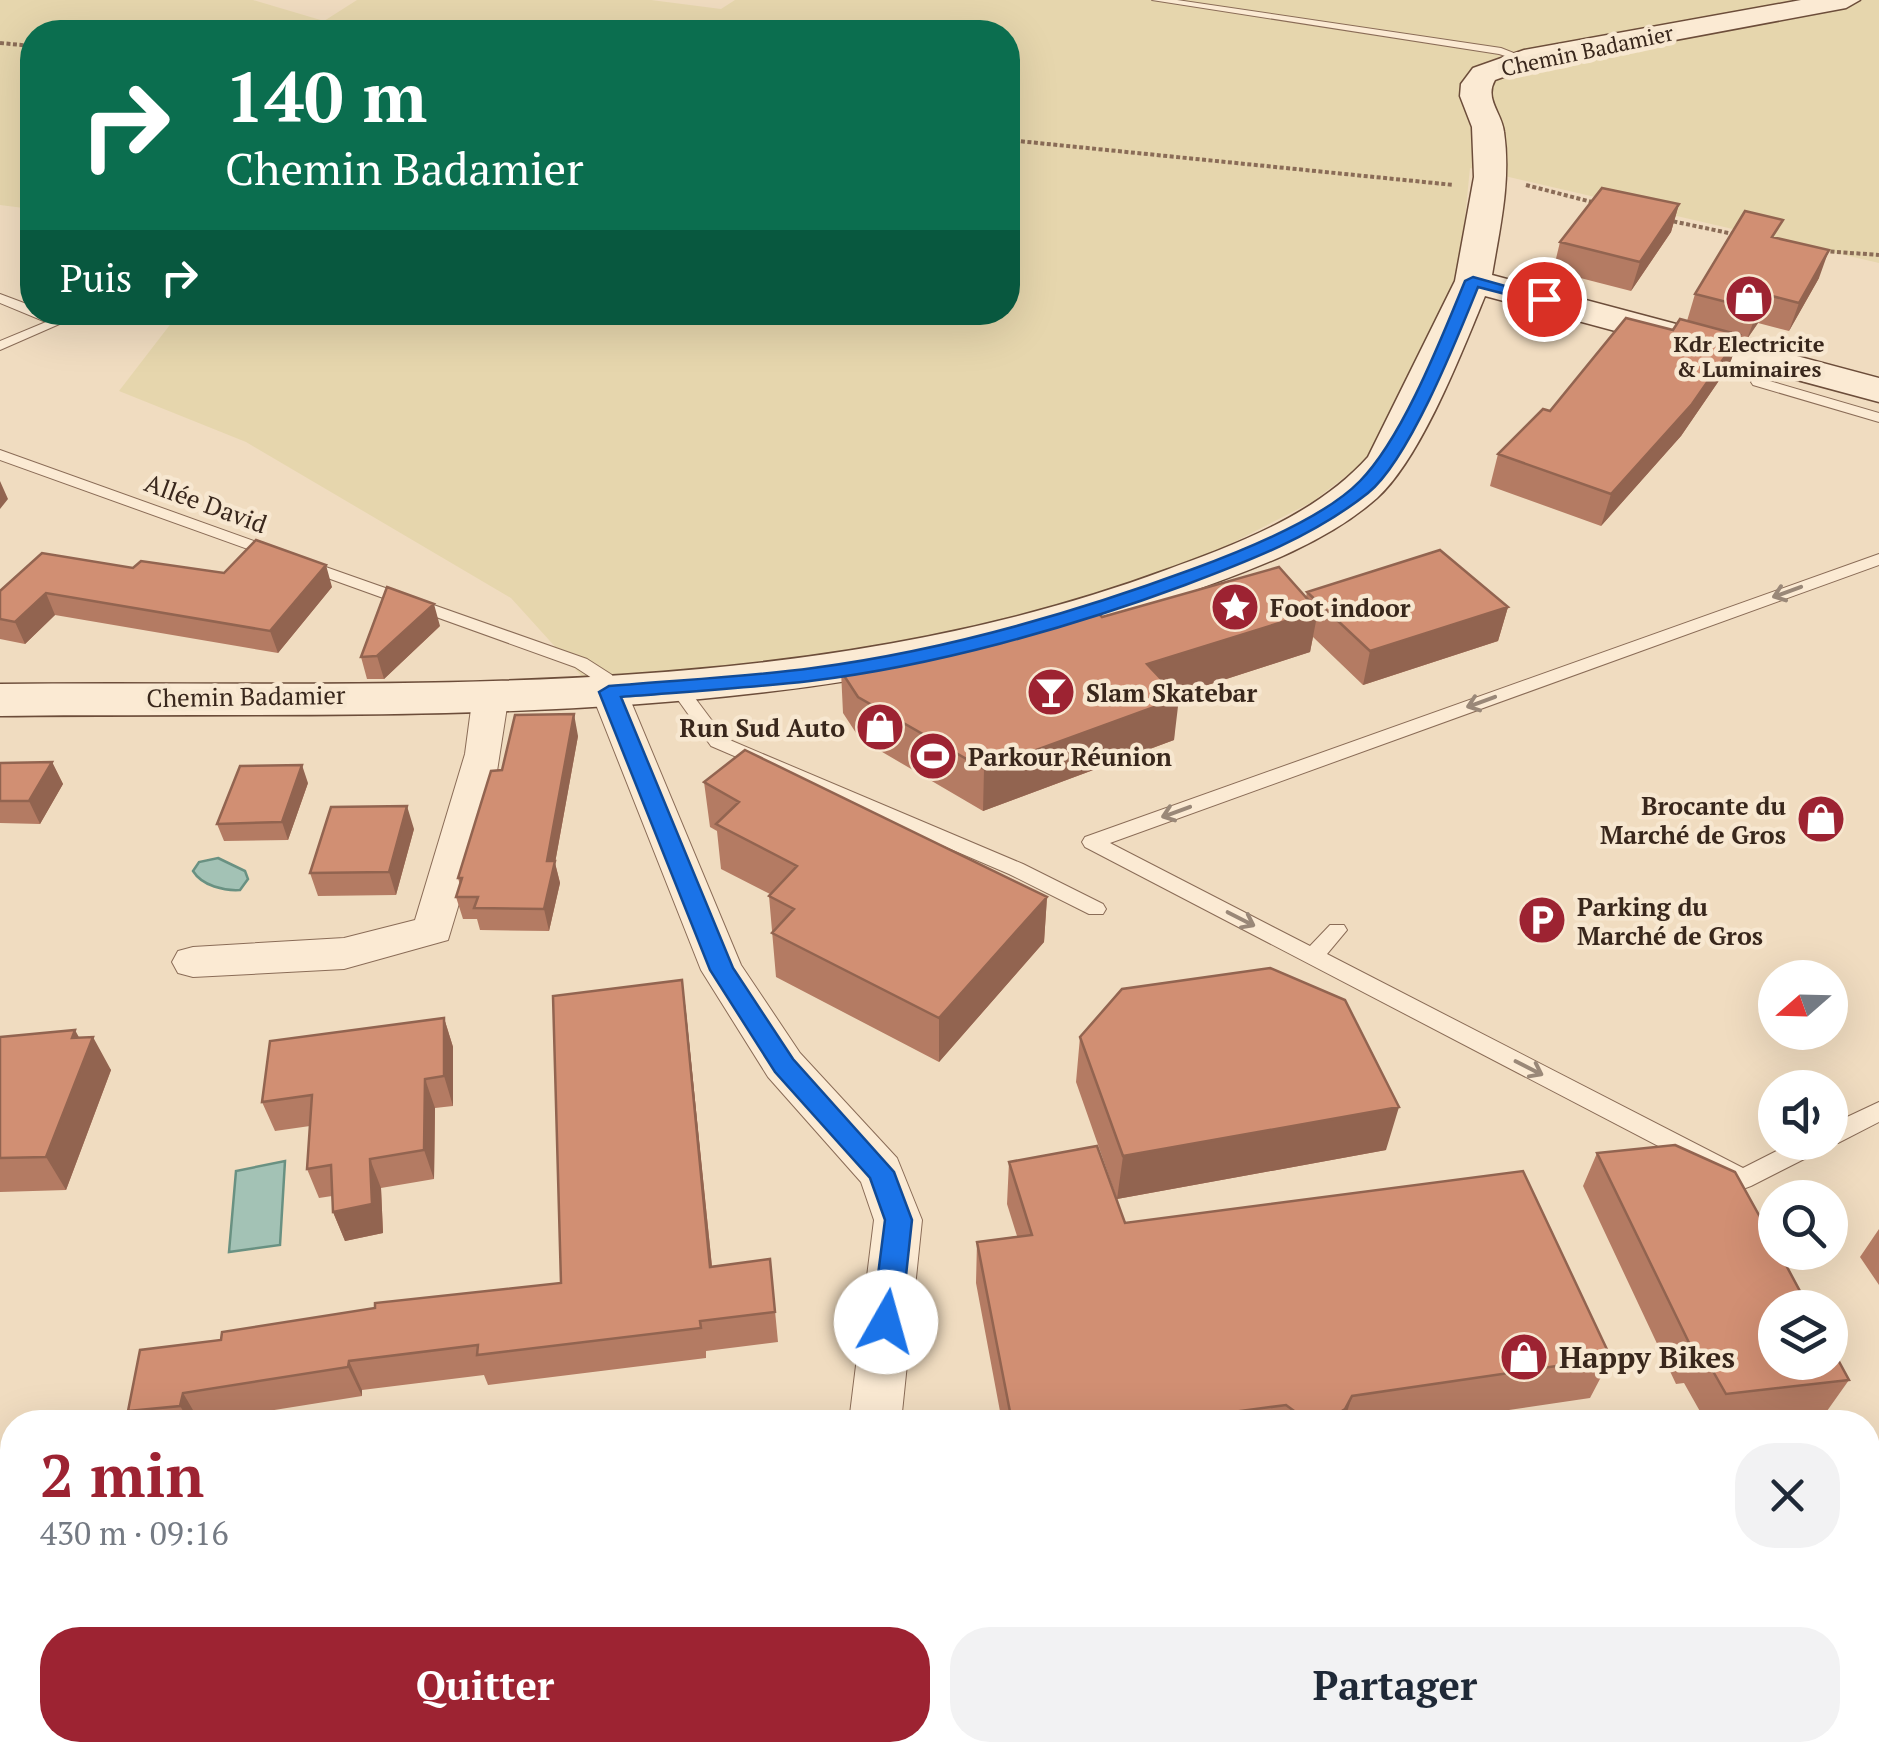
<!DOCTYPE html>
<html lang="fr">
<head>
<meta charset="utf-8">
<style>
	:root { --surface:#fff; --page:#f2f2f3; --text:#1f2937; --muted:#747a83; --accent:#9d2332 }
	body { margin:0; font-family:"PT Serif",serif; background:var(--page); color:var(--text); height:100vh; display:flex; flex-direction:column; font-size:38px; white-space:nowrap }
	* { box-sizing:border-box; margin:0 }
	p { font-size:32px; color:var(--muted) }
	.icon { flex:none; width:55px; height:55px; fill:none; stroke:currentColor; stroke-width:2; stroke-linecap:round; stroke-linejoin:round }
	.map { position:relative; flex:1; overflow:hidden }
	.sheet { position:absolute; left:0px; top:1410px; width:1880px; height:352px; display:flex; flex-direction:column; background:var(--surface); border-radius:40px 40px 0 0; box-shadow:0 10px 40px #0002 }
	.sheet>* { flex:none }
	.guide { position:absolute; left:20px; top:20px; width:1000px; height:305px; border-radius:40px; box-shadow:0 10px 40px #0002; background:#0b6e4f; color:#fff; overflow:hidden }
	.needle { width:65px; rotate:250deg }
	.fabs { position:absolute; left:1758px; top:960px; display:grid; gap:20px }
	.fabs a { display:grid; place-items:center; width:90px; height:90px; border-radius:50%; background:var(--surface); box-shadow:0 10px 40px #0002; font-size:50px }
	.pin { position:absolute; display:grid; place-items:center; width:85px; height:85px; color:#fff; margin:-42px; border:5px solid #fff; border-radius:50%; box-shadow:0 2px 10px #0007 }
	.me { position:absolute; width:110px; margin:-55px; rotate:7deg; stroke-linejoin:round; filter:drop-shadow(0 0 8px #0008) }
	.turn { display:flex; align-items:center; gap:35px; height:210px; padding:0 40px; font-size:45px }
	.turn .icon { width:130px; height:130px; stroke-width:2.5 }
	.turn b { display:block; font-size:70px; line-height:85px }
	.then { display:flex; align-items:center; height:95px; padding:0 40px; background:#0003; gap:20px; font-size:38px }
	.round { display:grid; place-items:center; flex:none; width:105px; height:105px; border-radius:40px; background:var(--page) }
	.head { display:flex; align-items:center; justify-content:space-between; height:170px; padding:0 40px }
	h1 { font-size:60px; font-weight:700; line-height:75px; color:var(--accent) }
	.primary-button { display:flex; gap:20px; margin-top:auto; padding:20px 40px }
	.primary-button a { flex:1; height:115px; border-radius:40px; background:var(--accent); color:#fff; font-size:40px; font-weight:700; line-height:115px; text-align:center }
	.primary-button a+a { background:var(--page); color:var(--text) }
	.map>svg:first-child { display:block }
	.farmland { fill:#e6d6ad }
	.water { fill:#a3c2b5; stroke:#699182; stroke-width:2.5 }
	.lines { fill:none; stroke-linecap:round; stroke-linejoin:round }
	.lane-casing { stroke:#8a6c57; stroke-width:2 }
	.street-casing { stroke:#8a6c57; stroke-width:2 }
	.secondary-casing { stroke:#6c4d3a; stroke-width:3 }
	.path { stroke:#8a6c57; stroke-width:4; stroke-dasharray:4 2.5; stroke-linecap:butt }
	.lane { fill:#fbead3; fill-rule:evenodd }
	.street { fill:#fbead3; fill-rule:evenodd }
	.secondary { fill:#fbead3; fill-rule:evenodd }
	.wall { fill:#b47b63 }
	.shaded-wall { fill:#926450 }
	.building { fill:#d18f73; stroke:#926450; stroke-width:2.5 }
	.oneway { stroke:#9a8878 }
	.route { fill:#1a73e8; stroke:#114b97; stroke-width:2.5 }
	.labels { text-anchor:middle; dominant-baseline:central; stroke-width:9; stroke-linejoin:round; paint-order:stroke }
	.far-street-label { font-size:22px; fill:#39271c; stroke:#f7e7d0 }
	.far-poi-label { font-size:22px; font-weight:bold; fill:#39271c; stroke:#f7e7d0 }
	.street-label { font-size:25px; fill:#39271c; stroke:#f7e7d0 }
	.poi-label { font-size:25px; font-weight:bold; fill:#39271c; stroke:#f7e7d0; text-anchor:start }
	.near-poi-label { font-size:30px; font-weight:bold; fill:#39271c; stroke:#f7e7d0; text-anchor:start }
</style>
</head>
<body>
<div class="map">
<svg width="1879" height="1762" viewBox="0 0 1879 1762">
	<rect width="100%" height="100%" fill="#f0dcc0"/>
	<path class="farmland" d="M0,0H253L324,21L357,0H651L721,9L735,0H1879V263L1470,168L1460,268L1438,331L1367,460L1312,502L1209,555L1113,592L949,635L597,693L511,598L246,442L119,391L179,313L1008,312V32H32V209L0,205Z"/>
	<path class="water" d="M218,858L245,871L248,879L240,890C225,891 202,886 193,871L199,862Z
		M285,1161L280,1245L229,1252L236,1171Z"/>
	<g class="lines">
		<g class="lane-casing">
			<path id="lane" d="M1152,0H1177L1501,48L1529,59L1524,62L1499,54Z
				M0,294L32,306V312H47L64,322L0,350V341L46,322L0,303Z
				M1766,358L1778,361L1766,380L1879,413V422L1753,385L1751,382Z
				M0,450L282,551L284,554L282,557H270L0,460Z
				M1879,554V565L1110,843L1310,946L1330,925H1344L1347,930L1327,954L1743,1168L1794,1142H1830V1125L1879,1102V1122L1838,1143L1826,1144L1824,1149L1751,1186L1743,1189L1735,1186L1085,847L1082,842L1085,837Z
				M303,559L587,659L612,675L618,692L609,698L603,696L598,682L575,667L297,567L295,564Z
				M677,680L683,682L725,738L1023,864L1103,904L1106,909L1103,914H1089L1009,874L711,746L668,686Z"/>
		</g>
		<g class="street-casing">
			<path id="street" d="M609,681L622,684L627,692L741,965L800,1053L897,1158L922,1220L901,1422H849L874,1220L861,1182L768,1077L701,970L591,692L596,684Z
				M491,683L504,686L509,694L495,784L448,940L344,969L193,977L178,973L172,962L178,951L193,947L344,938L415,920L465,754L473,694L478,686Z
				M1879,1451V1501L1868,1503V1453Z
				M147,1750H207L203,1762H143Z
				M559,1750H619L617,1762H557Z
				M786,1750H846L843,1762H783Z
				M1205,1750H1265L1267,1762H1207Z"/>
		</g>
		<g class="secondary-casing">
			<path id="secondary" d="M1801,0H1860L1846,8L1531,67L1495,80C1484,99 1502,113 1504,132C1511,181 1500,227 1492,275L1879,378V402L1485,296C1462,352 1421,458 1377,498C1324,545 1250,570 1185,594C808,737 396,711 0,716V684C389,680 795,707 1166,570C1237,544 1316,515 1368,457L1455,281L1474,177L1472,127L1460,96L1461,84L1473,68L1524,50Z"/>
		</g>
		<path class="path" d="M0,43L32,46
			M1008,140L1454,185
			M1526,185L1596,203
			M1667,220L1738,235
			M1824,251L1879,255"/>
		<use href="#lane" class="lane"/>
		<use href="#street" class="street"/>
		<use href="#secondary" class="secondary"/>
	</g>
	<path class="wall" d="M1679,204L1671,232L1631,291L1553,271L1560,242Z
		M1777,238L1819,278L1789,331L1758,323L1747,339L1739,337L1729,366L1681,436L1601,526L1490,486L1498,454L1550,411L1687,321L1695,294Z
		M133,568L224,573L332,587L278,653L55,615L25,644L0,639V591Z
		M1307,592L1508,607L1498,641L1363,685L1313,637L1310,652L1176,695L1174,740L983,811L860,739L843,713L841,671L1102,617L1306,597Z
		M440,626L384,679H367L361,657Z
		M578,736L555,863L560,883L549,931L480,930L477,919H463L456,897L460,885L458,878L502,770Z
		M52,762L63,784L40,824L0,823V763Z
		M704,782L1047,897L1044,942L939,1062L776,977L769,896L770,894L721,869L717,831L710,827Z
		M308,783L288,840L224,841L217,824Z
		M414,829L396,895L318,896L310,873Z
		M682,980L686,1012L712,1266L770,1259L778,1342L706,1351V1358L488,1385L484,1375L362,1390V1396L200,1422H135L128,1411L221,1340L561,1283Z
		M444,1018L453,1047V1106L435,1108L434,1179L381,1188L383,1233L345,1241L333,1212L332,1196L319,1198L307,1169L310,1126L275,1131L262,1102Z
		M0,1037H79L111,1070L66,1190L0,1192Z
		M1080,1037L1386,1150L1117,1199L1076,1082Z
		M1597,1153L1849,1380L1827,1411L1727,1422H1706L1684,1383L1676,1384L1583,1186Z
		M1009,1162L1125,1223L1611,1358L1590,1398L1427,1422H1002L976,1283L977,1242L1017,1236L1007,1204Z
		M1879,1229V1285L1860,1257Z
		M1879,1613V1670L1868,1649V1626Z
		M1367,1750H1794L1800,1762H1371Z"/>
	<path class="shaded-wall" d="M1679,204L1671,232L1631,291L1640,262Z
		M1829,250L1819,278L1789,331L1799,303Z
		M1768,295L1758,323L1747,339L1758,310Z
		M1740,335L1729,366L1681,436L1601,526L1611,494Z
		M0,481L8,499L0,509Z
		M326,565L332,587L278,653L270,631Z
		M46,593L55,615L25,644L15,622Z
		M434,604L440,626L384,679L377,656Z
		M1508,607L1498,641L1363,685L1370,651Z
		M1318,611L1310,652L1143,706L1147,664Z
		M1179,698L1174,740L983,811L984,769Z
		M574,714L578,736L555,863L560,883L549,931L544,909L547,861Z
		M52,762L63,784L40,824L29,801Z
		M302,765L308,783L288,840L282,822Z
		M407,806L414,829L396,895L389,872Z
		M1047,897L1044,942L939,1062V1018Z
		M682,980L686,1012L715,1297L710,1267Z
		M444,1018L453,1047V1106L444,1076Z
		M75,1030L87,1052L93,1037L111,1070L66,1190L46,1157L72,1038Z
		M425,1079L435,1108L434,1179L424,1150Z
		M1399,1107L1386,1150L1117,1199L1123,1156Z
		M370,1159L381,1188L383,1233L345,1241L333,1212Z
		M349,1361L362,1390V1396L348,1367Z
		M183,1393L200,1422H190L180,1406Z
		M1352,1396L1344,1422H1326V1421Z
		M37,1750H56L51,1762H31Z
		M488,1750H498L495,1762H485Z"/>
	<path class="building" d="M1602,188L1679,204L1640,262L1560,242Z
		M1745,211L1783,220L1772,237L1829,250L1799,303L1768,295L1758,310L1695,294Z
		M1626,318L1673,330L1680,319L1740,335L1692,404L1611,494L1498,454L1543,409L1550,411Z
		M256,540L326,565L270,631L46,593L15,622L0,619V591L42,553L133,568L141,561L224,573Z
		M1440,550L1508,607L1370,651L1307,592Z
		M1279,567L1318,611L1147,664L1179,698L984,769L858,697L841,671L1094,609L1102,617Z
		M387,587L434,604L377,656L361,657Z
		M574,714L547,861H555L544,909L474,908L478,897H456L462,878H458L491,771L502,770L515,715Z
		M745,750L1047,897L939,1018L772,933L794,909L769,896L797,866L716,824L739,802L704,782Z
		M52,762L29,801H0V763Z
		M302,765L282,822L217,824L240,766Z
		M407,806L389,872L310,873L331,807Z
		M1270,968L1345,1000L1399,1107L1123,1156L1080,1037L1122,989Z
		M682,980L710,1267L770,1259L775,1312L700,1321L701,1328L477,1355L478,1345L349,1361L348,1367L183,1393L180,1406L128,1411L140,1350L221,1340L222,1332L375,1308V1303L561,1283L553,996Z
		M444,1018V1076L425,1079L424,1150L370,1159L372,1204L333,1212L331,1165L307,1169L312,1095L262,1102L270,1041Z
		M75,1030L72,1038L93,1037L46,1157L0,1158V1037Z
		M1675,1145L1735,1172L1775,1244V1252H1779L1809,1308H1775V1362H1830V1345L1849,1380L1726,1394L1702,1352L1694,1353L1597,1153Z
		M1097,1146L1125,1223L1523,1171L1611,1358L1352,1396L1345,1409L1326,1421L1301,1416L1286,1405L1158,1422H1012L977,1242L1032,1235L1009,1162Z
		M12,1638V1750H37L31,1762H0V1664Z
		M281,1750H488L485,1762H277Z
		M845,1750H1107L1106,1762H843Z
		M1393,1750H1794L1800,1762H1397Z"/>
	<defs><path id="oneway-shaft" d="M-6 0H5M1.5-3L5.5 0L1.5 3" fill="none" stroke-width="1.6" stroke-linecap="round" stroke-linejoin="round" transform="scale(2.5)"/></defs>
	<g class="oneway">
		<use href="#oneway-shaft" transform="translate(1787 592) rotate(160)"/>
		<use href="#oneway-shaft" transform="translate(1481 702) rotate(160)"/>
		<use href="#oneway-shaft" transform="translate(1176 812) rotate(160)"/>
		<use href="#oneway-shaft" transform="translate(1241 919) rotate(27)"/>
		<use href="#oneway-shaft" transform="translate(1529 1068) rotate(27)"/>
	</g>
	<path class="route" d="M1473,277L1552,299L1544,304L1478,287C1457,339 1409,460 1368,493C1314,536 1249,561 1185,585C1069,628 934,666 810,681C748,688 684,692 621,697L733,968L793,1059L894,1172L912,1220L901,1322L897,1330L886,1334L876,1330L872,1322L885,1220L870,1178L775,1072L710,970L599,692L609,686C677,680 745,677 813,668C942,651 1071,614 1193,569C1242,551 1323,519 1360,481C1403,437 1441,339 1465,281Z"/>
	<defs>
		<g id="shop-disc" transform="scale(2.5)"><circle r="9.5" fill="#9d2332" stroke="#f7e7d0"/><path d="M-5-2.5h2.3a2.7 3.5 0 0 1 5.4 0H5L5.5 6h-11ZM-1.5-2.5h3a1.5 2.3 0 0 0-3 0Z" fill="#fff"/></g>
		<g id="sight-disc" transform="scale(2.5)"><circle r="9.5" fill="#9d2332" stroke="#f7e7d0"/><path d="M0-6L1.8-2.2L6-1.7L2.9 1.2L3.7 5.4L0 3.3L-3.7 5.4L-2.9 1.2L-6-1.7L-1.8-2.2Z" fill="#fff"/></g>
		<g id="bar-disc" transform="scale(2.5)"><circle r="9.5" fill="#9d2332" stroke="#f7e7d0"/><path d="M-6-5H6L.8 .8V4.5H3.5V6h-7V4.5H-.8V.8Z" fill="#fff"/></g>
		<g id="stadium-disc" transform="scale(2.5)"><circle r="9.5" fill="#9d2332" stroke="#f7e7d0"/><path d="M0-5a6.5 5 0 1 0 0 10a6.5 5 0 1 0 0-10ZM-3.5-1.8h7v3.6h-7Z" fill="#fff"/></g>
		<g id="parking-disc" transform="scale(2.5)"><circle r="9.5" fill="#9d2332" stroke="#f7e7d0"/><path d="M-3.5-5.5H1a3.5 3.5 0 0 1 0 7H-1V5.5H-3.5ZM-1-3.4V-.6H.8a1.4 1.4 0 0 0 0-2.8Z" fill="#fff"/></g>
	</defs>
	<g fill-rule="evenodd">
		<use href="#shop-disc" x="1749" y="299"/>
		<use href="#sight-disc" x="1235" y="607"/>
		<use href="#bar-disc" x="1051" y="692"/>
		<use href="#shop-disc" x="880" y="727"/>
		<use href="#stadium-disc" x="933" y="756"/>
		<use href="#shop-disc" x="1821" y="819"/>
		<use href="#parking-disc" x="1542" y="920"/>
		<use href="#shop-disc" x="1524" y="1357"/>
	</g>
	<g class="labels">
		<g class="far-street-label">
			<text transform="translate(1587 50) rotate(-12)">Chemin Badamier</text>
		</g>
		<g class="far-poi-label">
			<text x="1749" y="343">Kdr Electricite<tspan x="1749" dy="25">&amp; Luminaires</tspan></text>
		</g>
		<g class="street-label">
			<text transform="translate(206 503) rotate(20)">Allée David</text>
			<text transform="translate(246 696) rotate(-1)">Chemin Badamier</text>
		</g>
		<g class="poi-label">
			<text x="1270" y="607">Foot indoor</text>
			<text x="1086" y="692">Slam Skatebar</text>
			<text x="845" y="727" text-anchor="end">Run Sud Auto</text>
			<text x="968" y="756">Parkour Réunion</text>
			<text x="1786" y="805" text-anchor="end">Brocante du<tspan x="1786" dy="29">Marché de Gros</tspan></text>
			<text x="1577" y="906">Parking du<tspan x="1577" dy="29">Marché de Gros</tspan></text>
		</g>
		<g class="near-poi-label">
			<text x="1559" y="1357">Happy Bikes</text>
		</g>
	</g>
</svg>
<div class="fabs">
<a><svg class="needle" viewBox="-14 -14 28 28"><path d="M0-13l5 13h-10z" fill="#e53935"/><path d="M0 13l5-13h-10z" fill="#747a83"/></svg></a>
<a><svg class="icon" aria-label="sound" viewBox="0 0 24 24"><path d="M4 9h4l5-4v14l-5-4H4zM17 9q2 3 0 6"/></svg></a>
<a><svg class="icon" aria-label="search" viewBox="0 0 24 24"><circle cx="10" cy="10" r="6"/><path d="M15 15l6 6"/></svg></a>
<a><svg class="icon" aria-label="layers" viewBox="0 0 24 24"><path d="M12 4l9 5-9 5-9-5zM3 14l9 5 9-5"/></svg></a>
</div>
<div class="pin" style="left:1544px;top:299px;background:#d93025"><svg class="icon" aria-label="arrive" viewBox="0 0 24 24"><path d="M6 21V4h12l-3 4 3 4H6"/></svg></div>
<svg class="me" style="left:886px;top:1322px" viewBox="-20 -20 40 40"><circle r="19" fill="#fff"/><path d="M0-13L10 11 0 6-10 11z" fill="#1a73e8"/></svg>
<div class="guide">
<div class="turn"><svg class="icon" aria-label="right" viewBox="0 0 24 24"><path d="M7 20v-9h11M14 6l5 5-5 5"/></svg><div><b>140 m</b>Chemin Badamier</div></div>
<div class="then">Puis<svg class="icon" aria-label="right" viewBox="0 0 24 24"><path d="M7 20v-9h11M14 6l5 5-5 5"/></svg></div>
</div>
<section class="sheet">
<div class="head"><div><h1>2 min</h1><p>430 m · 09:16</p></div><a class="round"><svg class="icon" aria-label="close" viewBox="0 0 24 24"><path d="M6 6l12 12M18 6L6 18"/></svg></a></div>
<div class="primary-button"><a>Quitter</a><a>Partager</a></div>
</section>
</div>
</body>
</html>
